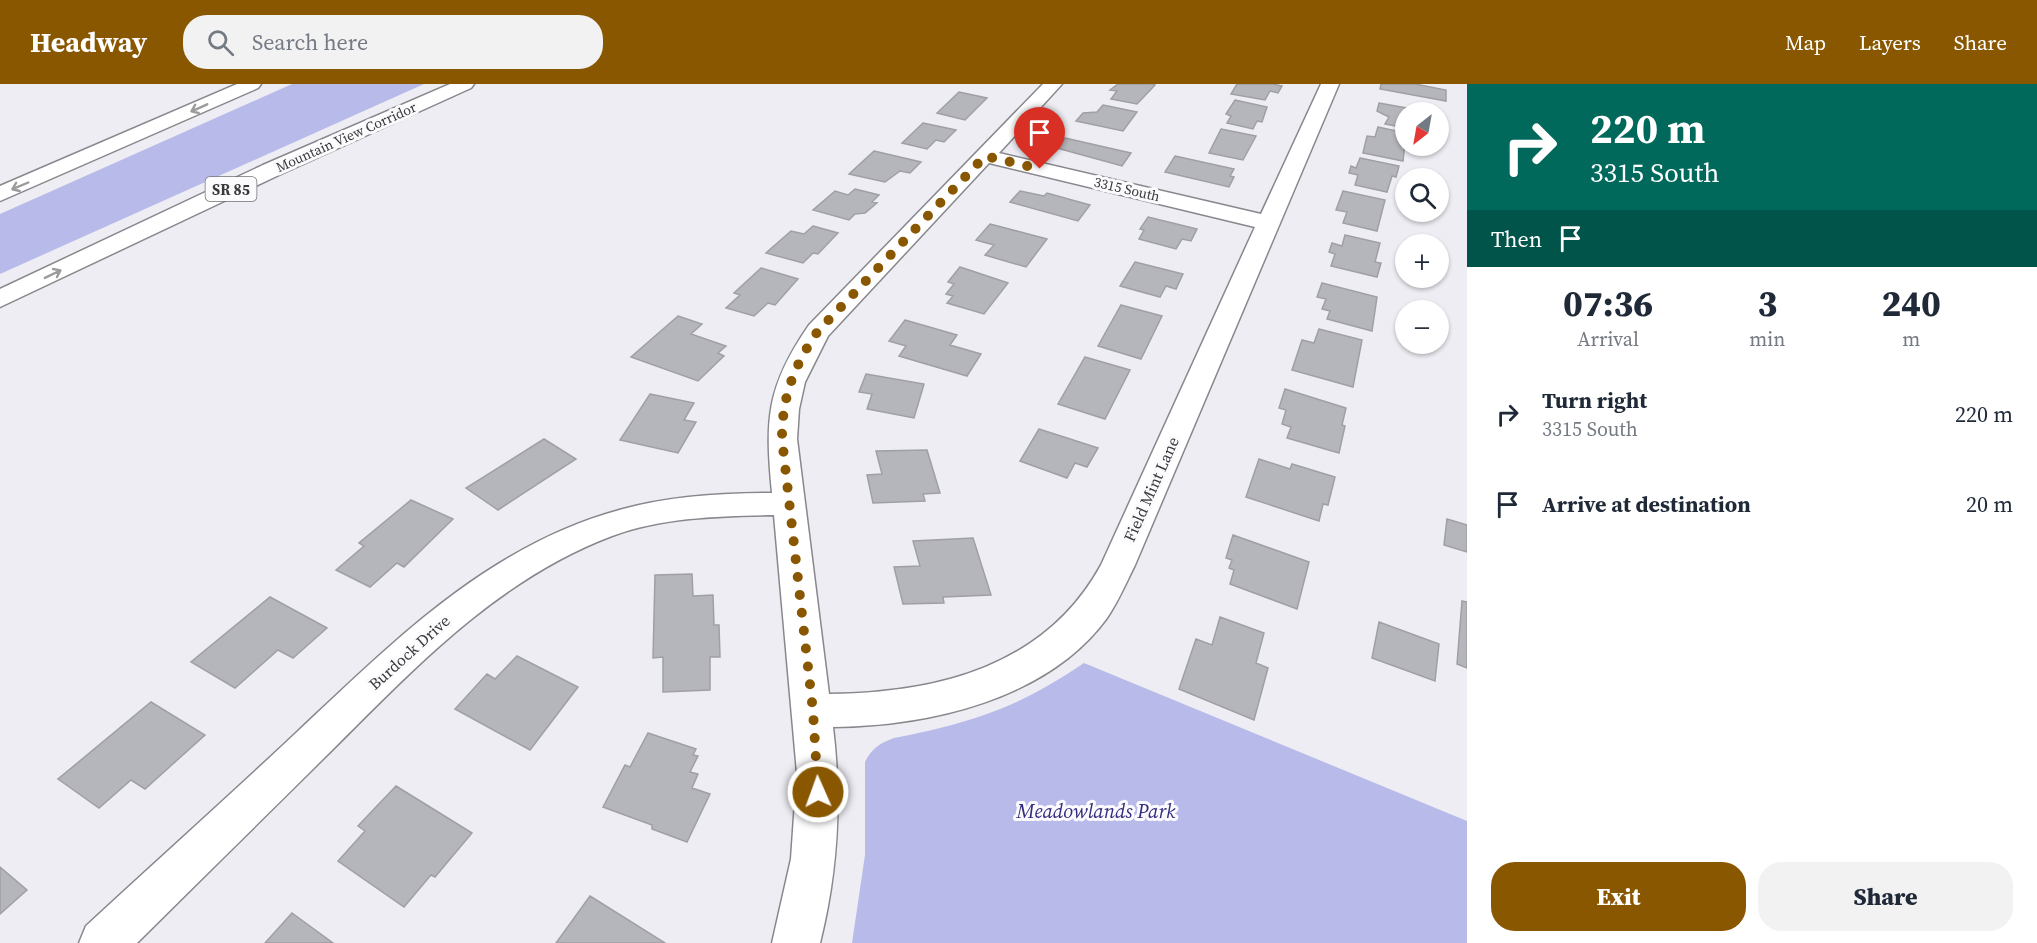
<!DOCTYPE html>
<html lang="en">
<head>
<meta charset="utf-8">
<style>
	:root { --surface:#fff; --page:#f2f2f3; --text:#1f2937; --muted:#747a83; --accent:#895700 }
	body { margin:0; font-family:"Source Serif 4",serif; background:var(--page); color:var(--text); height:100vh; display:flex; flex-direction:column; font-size:22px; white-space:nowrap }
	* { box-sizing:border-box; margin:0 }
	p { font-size:20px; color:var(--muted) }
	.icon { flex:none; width:33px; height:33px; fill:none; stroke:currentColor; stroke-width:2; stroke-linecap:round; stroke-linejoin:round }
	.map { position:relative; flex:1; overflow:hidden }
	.drawer { display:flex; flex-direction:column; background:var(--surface); width:570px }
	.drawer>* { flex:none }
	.top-card { background:#00695c; color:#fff; overflow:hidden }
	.needle { width:39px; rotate:211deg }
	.buttons { position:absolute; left:1395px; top:18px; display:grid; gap:12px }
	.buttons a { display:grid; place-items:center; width:54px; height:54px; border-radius:50%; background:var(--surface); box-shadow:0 2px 4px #0004; font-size:30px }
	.pin { position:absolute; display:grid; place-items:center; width:51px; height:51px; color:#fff; margin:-62px -26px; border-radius:50% 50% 50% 0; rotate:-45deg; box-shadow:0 0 6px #0007 }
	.pin .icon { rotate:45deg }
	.me { position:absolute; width:66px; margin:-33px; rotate:358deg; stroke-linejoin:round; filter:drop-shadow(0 0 4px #0008) }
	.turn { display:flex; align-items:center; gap:21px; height:126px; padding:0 24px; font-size:27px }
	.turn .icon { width:78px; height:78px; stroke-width:2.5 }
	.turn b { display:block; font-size:42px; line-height:51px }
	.then { display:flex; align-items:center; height:57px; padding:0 24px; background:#0003; gap:12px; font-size:22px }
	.eta { display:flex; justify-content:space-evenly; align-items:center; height:102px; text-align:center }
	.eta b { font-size:36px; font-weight:800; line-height:42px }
	.button { display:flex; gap:12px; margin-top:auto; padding:12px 24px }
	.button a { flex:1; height:69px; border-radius:24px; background:var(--accent); color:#fff; font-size:24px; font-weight:800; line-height:69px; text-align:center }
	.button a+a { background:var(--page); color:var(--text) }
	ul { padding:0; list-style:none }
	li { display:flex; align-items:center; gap:18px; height:90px; padding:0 24px }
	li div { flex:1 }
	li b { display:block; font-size:22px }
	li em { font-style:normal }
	header { display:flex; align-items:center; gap:36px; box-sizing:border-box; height:84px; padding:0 30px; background:var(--accent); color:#fff }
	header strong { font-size:28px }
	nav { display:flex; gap:33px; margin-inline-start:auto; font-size:21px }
	.search { width:420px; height:54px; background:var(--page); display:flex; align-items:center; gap:15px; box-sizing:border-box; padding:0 21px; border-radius:24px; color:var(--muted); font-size:22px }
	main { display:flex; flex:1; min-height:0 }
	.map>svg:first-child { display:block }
	.green { fill:#b8bbea }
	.building { fill:#b5b6bb; stroke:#9f9fa4; stroke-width:1.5 }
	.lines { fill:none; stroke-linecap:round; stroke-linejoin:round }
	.minor-casing { stroke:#87878d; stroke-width:3 }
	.highway-casing { stroke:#87878d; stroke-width:3 }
	.minor { fill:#fff; fill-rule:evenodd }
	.highway { fill:#fff; fill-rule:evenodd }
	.oneway { stroke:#9c9c9d }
	.route { stroke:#895700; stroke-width:10; stroke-dasharray:0 18 }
	.labels { text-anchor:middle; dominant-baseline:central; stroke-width:6; stroke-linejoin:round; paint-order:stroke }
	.far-street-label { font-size:14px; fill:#39393b; stroke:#fbfbfe }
	.shield { fill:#fbfbfe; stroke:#737376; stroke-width:1.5 }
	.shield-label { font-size:15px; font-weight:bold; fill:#39393b }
	.street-label { font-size:16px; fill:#39393b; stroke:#fbfbfe }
	.near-park-label { font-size:20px; font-style:italic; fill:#342c7e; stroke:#fbfbfe }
</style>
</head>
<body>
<header>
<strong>Headway</strong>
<div class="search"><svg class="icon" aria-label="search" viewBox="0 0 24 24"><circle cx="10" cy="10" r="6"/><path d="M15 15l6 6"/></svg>Search here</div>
<nav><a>Map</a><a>Layers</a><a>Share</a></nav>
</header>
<main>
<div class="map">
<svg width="1467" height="859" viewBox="0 0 1467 859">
	<rect width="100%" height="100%" fill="#ededf3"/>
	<path class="green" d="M292,0H424L0,190V130Z
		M1084,579L1467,737V859H852L865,771V678C871,665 880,659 894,654C971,639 1018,624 1084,579Z"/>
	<path class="building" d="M1118,0H1152L1155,1L1137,20L1111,15L1117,7L1110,6Z
		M1237,0H1273L1282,2L1278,9L1270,7L1265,16L1231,10Z
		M1381,0H1415L1446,6V17L1380,5Z
		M959,8L987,14L965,36L937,29Z
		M1235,16L1267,23L1262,38L1257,37L1253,45L1227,39L1231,32L1226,30Z
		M1379,19L1429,28H1406V44L1385,40L1389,33L1377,27Z
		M1103,21L1137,28L1123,47L1076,37L1083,29L1097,28Z
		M923,39L956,46L944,58L936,56L927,65L902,59Z
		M1378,43L1406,49L1403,77L1363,69L1367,52L1375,53Z
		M1221,45L1256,52L1243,76L1209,69Z
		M1065,54L1131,69L1122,82L1057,64Z
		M874,67L921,78L910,89L900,87L885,98L849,90Z
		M1175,72L1234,85L1230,92L1234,93L1229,103L1165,88Z
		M1360,74L1399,82L1396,93L1392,92L1387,108L1355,101L1358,91L1349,89L1351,82L1356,84Z
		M855,105L879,111L872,118L877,119L865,129L855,130L849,136L813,126L835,107L848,111Z
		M1020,107L1044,112L1047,109L1090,121L1078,137L1010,118Z
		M1343,107L1385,116L1377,147L1343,139L1347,128L1336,126Z
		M1148,133L1197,145L1191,157L1182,155L1176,165L1139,155L1144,146L1140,145Z
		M990,140L1047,155L1026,183L985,171L994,161L976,156Z
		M813,142L838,149L818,170L813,169L803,179L766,169L791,147L804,150Z
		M1345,151L1380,159L1375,178L1381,179L1377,193L1331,182L1335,170L1329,168L1332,159L1342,162Z
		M1135,178L1183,190L1176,205L1166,202L1160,213L1120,202Z
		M960,183L1008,199L984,230L947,219L953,212L946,210L954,200L948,198Z
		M761,184L798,195L775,221L768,219L754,232L726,224L740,211L734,209Z
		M1322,199L1377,213L1372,247L1327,235L1330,227L1322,225L1326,215L1317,213Z
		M1121,221L1162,232L1141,275L1098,262Z
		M678,232L702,240L691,250L726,262L718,269L724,272L698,297L631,273Z
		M905,236L957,251L950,261L981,270L967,292L899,272L906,262L889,257Z
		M1319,245L1362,256L1353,303L1292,286L1302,256L1314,259Z
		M1085,273L1130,286L1105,335L1058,320Z
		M866,290L924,300L914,334L867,325L872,310L859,308Z
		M1285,305L1346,324L1342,341L1345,342L1339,369L1287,354L1291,343L1282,340L1286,326L1279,324Z
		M650,310L694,319L684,336L696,338L678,369L620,356Z
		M1039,345L1098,364L1087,383L1075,379L1067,394L1020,377Z
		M544,355L576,375L498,426L466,404Z
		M927,366L940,409L923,410L925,417L873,419L867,391L882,390L876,367Z
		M1259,375L1290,385L1292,380L1335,393L1328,421L1323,420L1319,437L1246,413Z
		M411,416L453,435L404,483L397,479L370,503L336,486L364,462L359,459Z
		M1447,435L1467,441V468L1444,461Z
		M1233,451L1309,478L1297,525L1230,500L1234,486L1229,484L1232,476L1226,474Z
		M973,454L991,511L943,513L944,519L903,520L894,483L920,482L913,457Z
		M692,490L693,512L713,511L714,541H719L720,573H710V606L663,608V573L653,574L655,491Z
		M270,513L327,544L293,574L278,566L235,604L191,578Z
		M1462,517L1467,518V584L1457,580Z
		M1220,533L1264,549L1256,579L1268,584L1254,636L1179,605L1196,555L1212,561Z
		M1379,538L1439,560L1435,597L1372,574Z
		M517,572L578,603L530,666L455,625L487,590L495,595Z
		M151,618L205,651L145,705L131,696L99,724L58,695Z
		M648,649L696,665L693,671L698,672L690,688L698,690L692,704L710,710L687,758L652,745V741L603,723L625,681L630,683Z
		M396,702L472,749L435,793L431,791L404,823L338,777L365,747L358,742Z
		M0,783L27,806L0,830Z
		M590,812L665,859H556Z
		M292,829L333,859H265Z"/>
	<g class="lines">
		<g class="minor-casing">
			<path id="minor" d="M1043,0H1062L999,69L1261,130L1321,0H1339L1135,481C1126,499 1118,518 1107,534C1047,616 928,642 833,643C842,717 838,787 820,859H772L791,775L797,689L774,431C721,432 663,433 612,452C495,496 411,588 324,674C262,736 199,797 137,859H79L86,842C156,777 227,714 297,648C394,557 490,460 623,425C671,412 722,409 772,409C765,336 766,303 809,241ZM989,79L1255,143L1101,481C1045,583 937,609 829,610L797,355L799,325L805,298L828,252Z"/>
		</g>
		<g class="highway-casing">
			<path id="highway" d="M237,0H261L258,4L0,117V102Z
				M450,0H474L471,4L279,91L0,223V205L263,81Z"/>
		</g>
		<use href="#minor" class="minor"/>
		<use href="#highway" class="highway"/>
	</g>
	<defs><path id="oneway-shaft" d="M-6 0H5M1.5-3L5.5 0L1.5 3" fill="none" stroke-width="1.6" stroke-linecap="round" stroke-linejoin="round" transform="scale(1.5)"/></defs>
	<g class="oneway">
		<use href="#oneway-shaft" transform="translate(199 24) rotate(156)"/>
		<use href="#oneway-shaft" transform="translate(20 102) rotate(157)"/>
		<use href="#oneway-shaft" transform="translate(53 190) rotate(-26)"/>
	</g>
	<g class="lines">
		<path class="route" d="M818,708L813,627L782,355C782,312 794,282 818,247L985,72L1040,85"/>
	</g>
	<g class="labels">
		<g class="far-street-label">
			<text transform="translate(346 53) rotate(-24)">Mountain View Corridor</text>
			<text transform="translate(1127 105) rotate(13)">3315 South</text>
		</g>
		<rect class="shield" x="205.5" y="93" width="51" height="24" rx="4.5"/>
		<g class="shield-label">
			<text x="231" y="105">SR 85</text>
		</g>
		<g class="street-label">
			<text transform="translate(1151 405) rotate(-66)">Field Mint Lane</text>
			<text transform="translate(409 568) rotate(-42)">Burdock Drive</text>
		</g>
		<g class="near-park-label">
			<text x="1096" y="727">Meadowlands Park</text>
		</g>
	</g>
</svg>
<div class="buttons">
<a><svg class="needle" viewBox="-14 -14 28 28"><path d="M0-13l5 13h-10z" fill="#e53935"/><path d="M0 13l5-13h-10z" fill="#747a83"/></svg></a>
<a><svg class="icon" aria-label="search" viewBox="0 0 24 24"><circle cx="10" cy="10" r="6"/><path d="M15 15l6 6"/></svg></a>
<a>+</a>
<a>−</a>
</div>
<div class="pin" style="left:1040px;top:85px;background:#d93025"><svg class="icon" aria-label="arrive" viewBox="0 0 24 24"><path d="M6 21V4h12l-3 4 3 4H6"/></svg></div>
<svg class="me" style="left:818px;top:708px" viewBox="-20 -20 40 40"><circle r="17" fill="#895700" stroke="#fff" stroke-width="3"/><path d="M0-11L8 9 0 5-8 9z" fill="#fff"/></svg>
</div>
<section class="drawer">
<div class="top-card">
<div class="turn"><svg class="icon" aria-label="right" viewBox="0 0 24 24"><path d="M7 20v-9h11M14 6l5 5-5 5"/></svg><div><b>220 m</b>3315 South</div></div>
<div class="then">Then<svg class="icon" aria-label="arrive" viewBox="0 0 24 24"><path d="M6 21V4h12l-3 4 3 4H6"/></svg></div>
</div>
<div class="eta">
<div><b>07:36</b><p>Arrival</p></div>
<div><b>3</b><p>min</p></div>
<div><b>240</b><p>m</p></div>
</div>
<ul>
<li><svg class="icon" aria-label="right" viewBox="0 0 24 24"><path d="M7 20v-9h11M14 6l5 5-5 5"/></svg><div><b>Turn right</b><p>3315 South</p></div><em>220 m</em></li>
<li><svg class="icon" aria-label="arrive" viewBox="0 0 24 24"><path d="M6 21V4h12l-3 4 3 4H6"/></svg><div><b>Arrive at destination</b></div><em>20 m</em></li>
</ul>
<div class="button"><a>Exit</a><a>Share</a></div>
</section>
</main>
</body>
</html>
